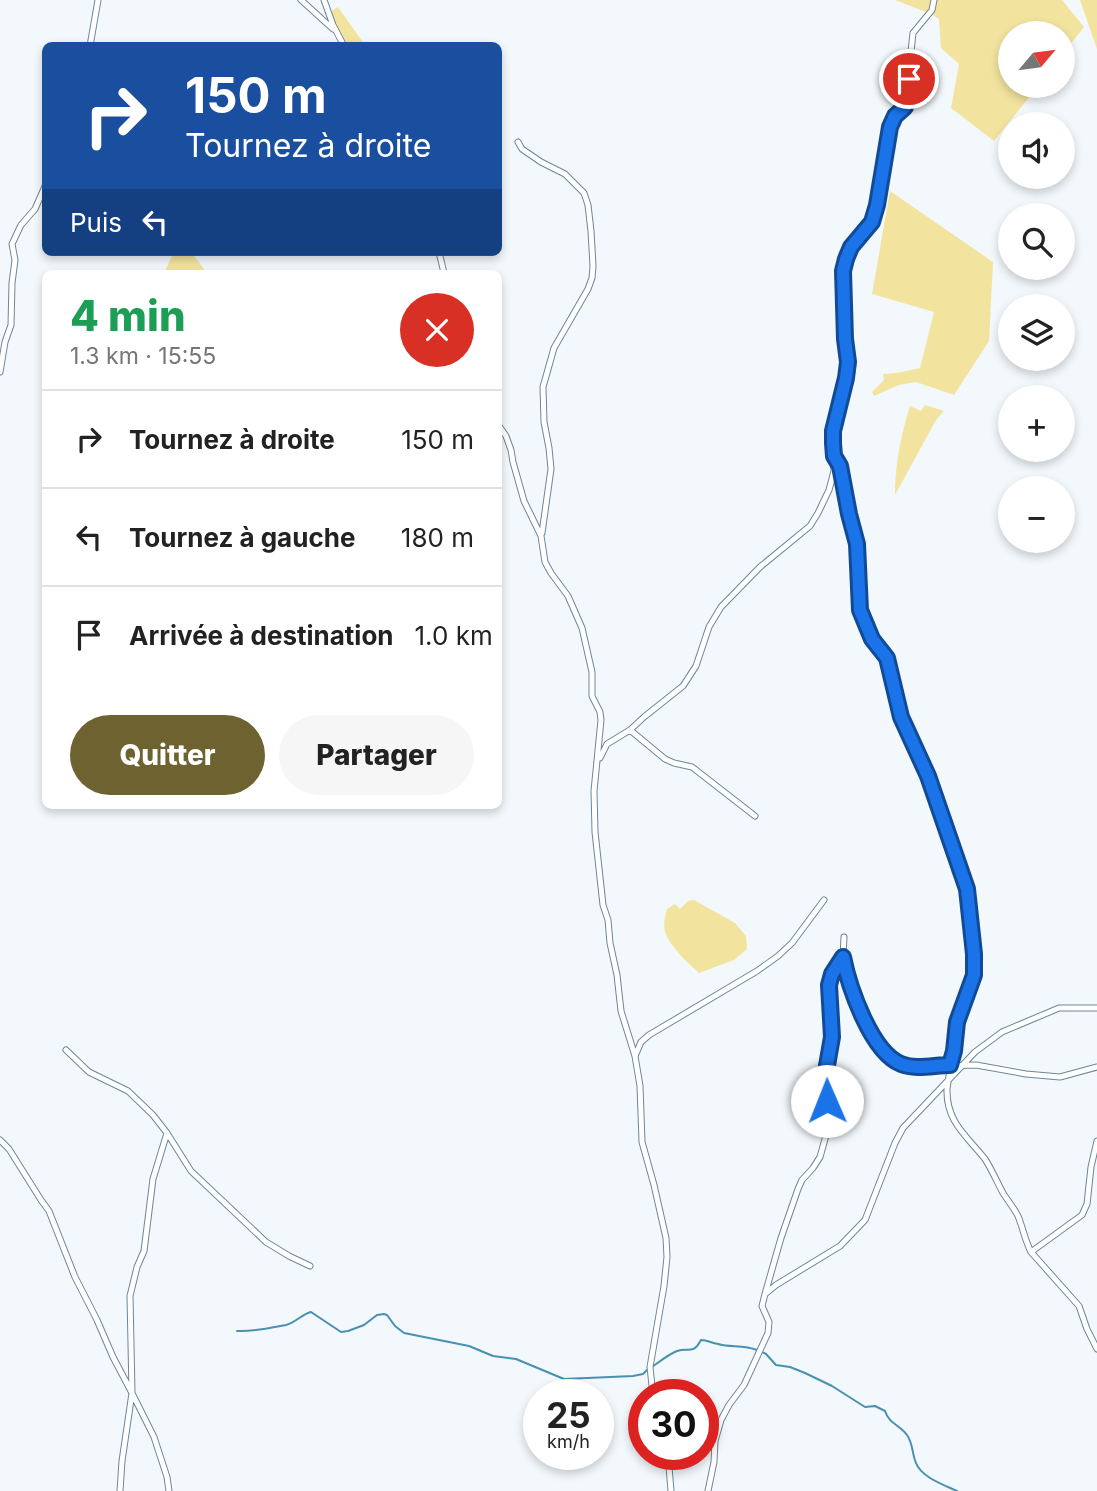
<!DOCTYPE html>
<html lang="fr">
<head>
<meta charset="utf-8">
<style>
	:root { --surface:#fff; --page:#f6f6f6; --text:#222; --muted:#767676; --line:#e0e0e0; --accent:#6e6330 }
	body { margin:0; font-family:Inter,sans-serif; background:var(--page); color:var(--text); height:100vh; display:flex; flex-direction:column; font-size:26px; white-space:nowrap }
	* { box-sizing:border-box; margin:0 }
	p { font-size:23px; color:var(--muted) }
	.icon { flex:none; width:38px; height:38px; fill:none; stroke:currentColor; stroke-width:2; stroke-linecap:round; stroke-linejoin:round }
	.map { position:relative; flex:1; overflow:hidden }
	.details { position:absolute; left:42px; top:270px; width:460px; height:539px; display:flex; flex-direction:column; background:var(--surface); border-radius:10px; box-shadow:0 4px 10px #0003 }
	.details>* { flex:none }
	.top-card { position:absolute; left:42px; top:42px; width:460px; height:214px; border-radius:10px; box-shadow:0 4px 10px #0003; background:#1a4fa0; color:#fff; overflow:hidden }
	.needle { width:46px; rotate:61deg }
	.controls { position:absolute; left:998px; top:21px; display:grid; gap:14px }
	.controls a { display:grid; place-items:center; width:77px; height:77px; border-radius:50%; background:var(--surface); box-shadow:0 4px 10px #0003; font-size:35px }
	.speed { position:absolute; left:523px; top:1379px; display:flex; gap:14px; font-size:35px; font-weight:700; text-align:center }
	.speed>* { display:grid; place-content:center; width:91px; height:91px; border-radius:50%; background:var(--surface); box-shadow:0 4px 10px #0003; line-height:1 }
	.speed small { font-size:18px; font-weight:400 }
	.speed .limit { border:10px solid #d22; background:#fff; color:#111 }
	.pin { position:absolute; display:grid; place-items:center; width:60px; height:60px; color:#fff; margin:-30px; border:4px solid #fff; border-radius:50%; box-shadow:0 2px 7px #0007 }
	.me { position:absolute; width:77px; margin:-38px; rotate:359deg; stroke-linejoin:round; filter:drop-shadow(0 0 5px #0008) }
	.turn { display:flex; align-items:center; gap:24px; height:147px; padding:0 28px; font-size:32px }
	.turn .icon { width:91px; height:91px; stroke-width:2.5 }
	.turn b { display:block; font-size:49px; line-height:60px }
	.then { display:flex; align-items:center; height:66px; padding:0 28px; background:#0003; gap:14px; font-size:26px }
	.round { display:grid; place-items:center; flex:none; width:74px; height:74px; border-radius:37px; background:var(--page) }
	.overview { display:flex; align-items:center; justify-content:space-between; height:119px; padding:0 28px }
	h1 { font-size:42px; font-weight:800; line-height:52px; color:#1e9e55 }
	.primary-button { display:flex; gap:14px; margin-top:auto; padding:14px 28px }
	.primary-button a { flex:1; height:80px; border-radius:42px; background:var(--accent); color:#fff; font-size:28px; font-weight:800; line-height:80px; text-align:center }
	.primary-button a+a { background:var(--page); color:var(--text) }
	ul { padding:0; list-style:none }
	li { display:flex; align-items:center; gap:21px; height:98px; padding:0 28px; border-top:2px solid var(--line) }
	li div { flex:1 }
	li b { display:block; font-size:26px }
	li em { font-style:normal }
	.map>svg:first-child { display:block }
	.green { fill:#f2e39f }
	.lines { fill:none; stroke-linecap:round; stroke-linejoin:round }
	.stream { stroke:#4990b1; stroke-width:2 }
	.minor-casing { stroke:#6d8896; stroke-width:7 }
	.minor { stroke:#fff; stroke-width:5 }
	.route-casing { stroke:#114b97; stroke-width:18 }
	.route { stroke:#1a73e8; stroke-width:12 }
</style>
</head>
<body>
<div class="map">
<svg width="1097" height="1491" viewBox="0 0 1097 1491">
	<rect width="100%" height="100%" fill="#f3f8fc"/>
	<path class="green" d="M895,0H1062L1084,27L1062,55V33H1010V86H1038L994,141L951,108L959,64L941,48L939,19L931,14Z
		M1080,0H1097V49Z
		M338,7L365,45H344L328,13Z
		M890,191L993,262L989,341L954,395L916,382L899,385L874,396L872,392L884,380L883,374L897,373L920,368L934,312L872,294Z
		M174,252H191L207,273H164Z
		M925,405L944,411L936,420L895,495C895,464 901,435 910,406L921,411Z
		M694,900L735,923L746,936L747,949L734,960L699,973C687,962 671,948 665,932C663,924 665,916 667,909L675,904L680,909L688,901Z"/>
	<g class="lines">
		<path class="stream" d="M237,1331C253,1332 270,1328 286,1325C295,1323 302,1314 311,1312L341,1332L348,1331L364,1325L377,1315L384,1314L387,1315L395,1326L404,1333L469,1346L493,1356L516,1359L564,1379L633,1376L643,1374L647,1370
			M762,1352L766,1354L776,1365L790,1367L805,1373L832,1386L865,1407L875,1406L885,1411C889,1424 900,1425 907,1435C913,1443 912,1454 916,1463C921,1477 944,1485 957,1491
			M652,1367C659,1362 669,1354 677,1351C689,1347 693,1355 701,1340C708,1340 711,1343 718,1344C731,1348 743,1344 757,1350"/>
		<g class="minor-casing">
			<path id="minor" d="M301,0L333,29
				M324,0L333,25L344,46
				M90,46L98,0
				M518,142L522,149L541,162L565,174L584,193L588,205L591,231L593,266L592,278L588,289L554,348L543,387L544,422L549,448L551,469L542,533
				M439,252L444,273
				M0,372L5,342L11,325L12,283L15,260L12,244L21,225L35,209L46,184
				M499,426L506,436L511,450L513,462L524,501L541,536L545,562L551,573L568,596L582,628L592,672V696L600,712L601,720L594,791L595,832L603,905L608,920L610,943L617,975L621,1011L635,1056L640,1086L642,1142L654,1185L666,1238L667,1257L664,1286L650,1367L653,1395
				M834,455L840,466L857,544L860,610L871,639L887,658L901,717L928,776L967,889L974,954V975L957,1022L947,1089C946,1122 967,1136 985,1159C992,1170 997,1182 1003,1193C1008,1201 1014,1208 1018,1216C1023,1228 1025,1241 1031,1252L1079,1306L1087,1329L1097,1349
				M630,730L665,759L674,763L692,767L755,816
				M600,758L607,744L630,730L644,717L683,686L696,666L709,627L721,607L760,567L810,526L818,513L829,490L834,471L833,431L846,378L848,362L845,339L843,271L846,259L851,247L872,222L877,205L890,127L896,116L905,107L913,33L932,10L934,0
				M843,959L856,1005L867,1025L885,1051L898,1063L911,1067L976,1065L1026,1074L1060,1077L1097,1067
				M66,1050L89,1072L128,1091L153,1115L167,1133L191,1171L266,1242L289,1256L310,1266
				M635,1056L641,1042L649,1035L757,971L778,956L792,943L824,900
				M167,1133L153,1179L144,1251L137,1267L130,1296L132,1393L154,1437L167,1477L169,1491
				M0,1140L9,1149L41,1200L49,1211L75,1277L97,1320L113,1357L132,1393L122,1461L120,1491
				M1031,1252L1082,1215L1087,1204L1091,1167L1097,1141
				M765,1294L781,1238L798,1189L802,1180L813,1168L820,1157L825,1139L829,1117L825,1077L832,1037L829,985L832,974L843,957L844,937
				M668,1454L671,1491
				M708,1491L714,1462L715,1441L721,1420L729,1405L744,1385L768,1333L769,1322L762,1306L765,1294L776,1285L840,1246L865,1220L895,1143L903,1128L975,1052L1002,1032L1059,1008H1097"/>
		</g>
		<use href="#minor" class="minor"/>
	</g>
	<g class="lines">
		<g class="route-casing">
			<path id="route" d="M827,1101L825,1077L832,1037L829,985L832,974L843,957C849,987 871,1052 901,1064C916,1070 934,1065 950,1065L954,1051L957,1022L974,975V954L967,889L928,776L901,717L887,658L872,639L860,610L857,544L849,514L840,466L834,456L833,443V431L846,378L848,362L845,339L843,271L846,259L851,247L872,222L877,205L890,127L895,116L905,107L909,79"/>
		</g>
		<use href="#route" class="route"/>
	</g>
</svg>
<div class="controls">
<a><svg class="needle" viewBox="-14 -14 28 28"><path d="M0-13l5 13h-10z" fill="#e53935"/><path d="M0 13l5-13h-10z" fill="#767676"/></svg></a>
<a><svg class="icon" aria-label="sound" viewBox="0 0 24 24"><path d="M4 9h4l5-4v14l-5-4H4zM17 9q2 3 0 6"/></svg></a>
<a><svg class="icon" aria-label="search" viewBox="0 0 24 24"><circle cx="10" cy="10" r="6"/><path d="M15 15l6 6"/></svg></a>
<a><svg class="icon" aria-label="layers" viewBox="0 0 24 24"><path d="M12 4l9 5-9 5-9-5zM3 14l9 5 9-5"/></svg></a>
<a>+</a>
<a>−</a>
</div>
<div class="speed"><div>25<small>km/h</small></div><div class="limit">30</div></div>
<div class="pin" style="left:909px;top:79px;background:#d93025"><svg class="icon" aria-label="arrive" viewBox="0 0 24 24"><path d="M6 21V4h12l-3 4 3 4H6"/></svg></div>
<svg class="me" style="left:827px;top:1101px" viewBox="-20 -20 40 40"><circle r="19" fill="#fff"/><path d="M0-13L10 11 0 6-10 11z" fill="#1a73e8"/></svg>
<div class="top-card">
<div class="turn"><svg class="icon" aria-label="right" viewBox="0 0 24 24"><path d="M7 20v-9h11M14 6l5 5-5 5"/></svg><div><b>150 m</b>Tournez à droite</div></div>
<div class="then">Puis<svg class="icon" aria-label="left" viewBox="0 0 24 24"><path d="M17 20v-9H6M10 6l-5 5 5 5"/></svg></div>
</div>
<section class="details">
<div class="overview"><div><h1>4 min</h1><p>1.3 km · 15:55</p></div><a class="round" style="background:#d93025;color:#fff"><svg class="icon" aria-label="close" viewBox="0 0 24 24"><path d="M6 6l12 12M18 6L6 18"/></svg></a></div>
<ul>
<li><svg class="icon" aria-label="right" viewBox="0 0 24 24"><path d="M7 20v-9h11M14 6l5 5-5 5"/></svg><div><b>Tournez à droite</b></div><em>150 m</em></li>
<li><svg class="icon" aria-label="left" viewBox="0 0 24 24"><path d="M17 20v-9H6M10 6l-5 5 5 5"/></svg><div><b>Tournez à gauche</b></div><em>180 m</em></li>
<li><svg class="icon" aria-label="arrive" viewBox="0 0 24 24"><path d="M6 21V4h12l-3 4 3 4H6"/></svg><div><b>Arrivée à destination</b></div><em>1.0 km</em></li>
</ul>
<div class="primary-button"><a>Quitter</a><a>Partager</a></div>
</section>
</div>
</body>
</html>
